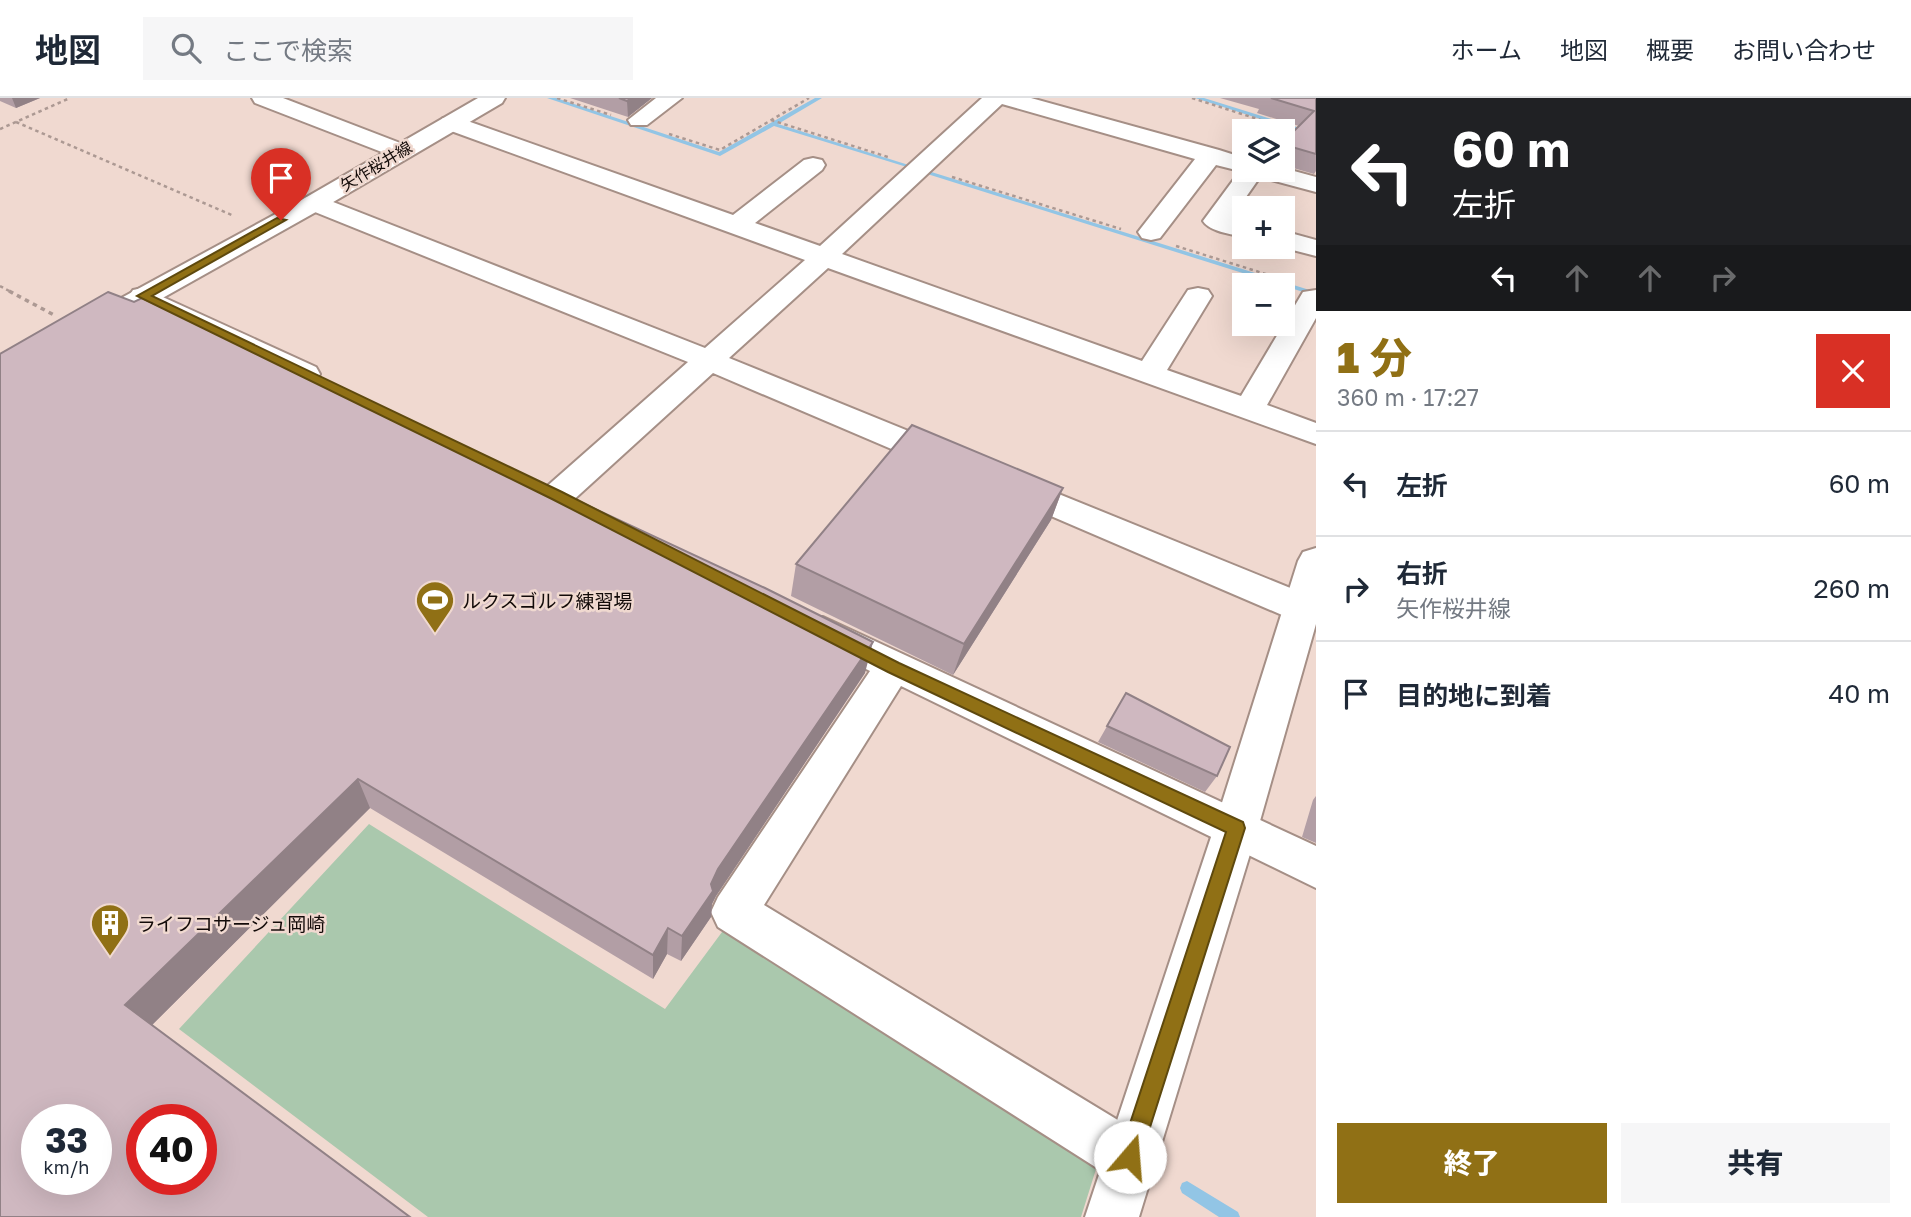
<!DOCTYPE html>
<html lang="ja">
<head>
<meta charset="utf-8">
<style>
	:root { --surface:#fff; --page:#f6f6f7; --text:#1f2937; --muted:#747a83; --line:#e0e1e3; --accent:#907015 }
	body { margin:0; font-family:"Golos Text","Noto Sans JP",sans-serif; background:var(--page); color:var(--text); height:100vh; display:flex; flex-direction:column; font-size:26px; white-space:nowrap }
	* { box-sizing:border-box; margin:0 }
	p { font-size:23px; color:var(--muted) }
	.icon { flex:none; width:38px; height:38px; fill:none; stroke:currentColor; stroke-width:2; stroke-linecap:round; stroke-linejoin:round }
	.map { position:relative; flex:1; overflow:hidden }
	.side { display:flex; flex-direction:column; background:var(--surface); width:595px }
	.side>* { flex:none }
	.top-card { background:#202124; color:#fff; overflow:hidden }
	.fabs { position:absolute; left:1232px; top:21px; display:grid; gap:14px }
	.fabs a { display:grid; place-items:center; width:63px; height:63px; border-radius:0px; background:var(--surface); box-shadow:0 7px 28px #0002; font-size:35px }
	.speed { position:absolute; left:21px; top:1006px; display:flex; gap:14px; font-size:35px; font-weight:700; text-align:center }
	.speed>* { display:grid; place-content:center; width:91px; height:91px; border-radius:50%; background:var(--surface); box-shadow:0 7px 28px #0002; line-height:1 }
	.speed small { font-size:18px; font-weight:400 }
	.speed .limit { border:10px solid #d22; background:#fff; color:#111 }
	.pin { position:absolute; display:grid; place-items:center; width:60px; height:60px; color:#fff; margin:-72px -30px; border-radius:50% 50% 50% 0; rotate:-45deg; box-shadow:0 0 7px #0007 }
	.pin .icon { rotate:45deg }
	.me { position:absolute; width:77px; margin:-38px; rotate:18deg; stroke-linejoin:round; filter:drop-shadow(0 0 5px #0008) }
	.turn { display:flex; align-items:center; gap:24px; height:147px; padding:0 21px; font-size:32px }
	.turn .icon { width:91px; height:91px; stroke-width:2.5 }
	.turn b { display:block; font-size:49px; line-height:60px }
	.lanes { display:flex; align-items:center; height:66px; padding:0 21px; background:#0003; justify-content:center; gap:35px; direction:ltr }
	.lanes .off { opacity:.35 }
	.round { display:grid; place-items:center; flex:none; width:74px; height:74px; border-radius:0px; background:var(--page) }
	.overview { display:flex; align-items:center; justify-content:space-between; height:119px; padding:0 21px }
	h1 { font-size:42px; font-weight:800; line-height:52px; color:var(--accent) }
	.button { display:flex; gap:14px; margin-top:auto; padding:14px 21px }
	.button a { flex:1; height:80px; border-radius:0px; background:var(--accent); color:#fff; font-size:28px; font-weight:800; line-height:80px; text-align:center }
	.button a+a { background:var(--page); color:var(--text) }
	ul { padding:0; list-style:none }
	li { display:flex; align-items:center; gap:21px; height:105px; padding:0 21px; border-top:2px solid var(--line) }
	li div { flex:1 }
	li b { display:block; font-size:26px }
	li em { font-style:normal }
	header { display:flex; align-items:center; gap:42px; box-sizing:border-box; height:98px; padding:0 35px; background:var(--surface); border-bottom:2px solid var(--line) }
	header strong { font-size:33px }
	nav { display:flex; gap:38px; margin-inline-start:auto; font-size:24px }
	.search { width:490px; height:63px; background:var(--page); display:flex; align-items:center; gap:18px; box-sizing:border-box; padding:0 24px; border-radius:0px; color:var(--muted); font-size:26px }
	main { display:flex; flex:1; min-height:0 }
	.map>svg:first-child { display:block }
	.green { fill:#aac8ad }
	.lines { fill:none; stroke-linecap:round; stroke-linejoin:round }
	.stream { fill:#92c5e5; fill-rule:evenodd }
	.minor-casing { stroke:#a58f86; stroke-width:4 }
	.tertiary-casing { stroke:#a58f86; stroke-width:4 }
	.path-far1 { stroke:#ac9993; stroke-width:2.5; stroke-dasharray:3.5 3.5; stroke-linecap:butt }
	.path { stroke:#ac9993; stroke-width:3.5; stroke-dasharray:4.5 4.5; stroke-linecap:butt }
	.minor { fill:#fff; fill-rule:evenodd }
	.tertiary { fill:#fff; fill-rule:evenodd }
	.wall { fill:#b29ea5 }
	.shaded-wall { fill:#918186 }
	.building { fill:#cfb8c0; stroke:#918186; stroke-width:2; fill-rule:evenodd }
	.route { fill:#907015; stroke:#5e490e; stroke-width:2 }
	.labels { text-anchor:middle; dominant-baseline:central; stroke-width:5; stroke-linejoin:round; paint-order:stroke }
	.far-street-label { font-size:16px; fill:#120a08; stroke:#f0d9d0 }
	.poi-label { font-size:19px; fill:#120a08; stroke:#f0d9d0; text-anchor:start }
</style>
</head>
<body>
<header>
<strong>地図</strong>
<div class="search"><svg class="icon" aria-label="search" viewBox="0 0 24 24"><circle cx="10" cy="10" r="6"/><path d="M15 15l6 6"/></svg>ここで検索</div>
<nav><a>ホーム</a><a>地図</a><a>概要</a><a>お問い合わせ</a></nav>
</header>
<main>
<div class="map">
<svg width="1316" height="1119" viewBox="0 0 1316 1119">
	<rect width="100%" height="100%" fill="#f0d9d0"/>
	<path class="green" d="M369,726L665,911L725,830L1097,1068L1081,1119H428L179,931Z"/>
	<g class="lines">
		<path class="stream" d="M547,0H556L719,54L815,0H822L778,26L915,69L910,70L774,28L720,58Z
			M1195,0H1204L1316,35V39Z
			M921,72H925L1316,194V198L921,74Z
			M1187,1083L1238,1114L1240,1119H1219L1182,1095L1180,1090L1182,1085Z"/>
		<g class="minor-casing">
			<path id="minor" d="M252,0H283L408,48L412,53L408,58H392L255,5Z
				M656,0H682L647,27H631L628,22Z
				M982,0H1031L1219,52L1244,60V72L1283,70L1316,79V94L1260,79L1232,119L1244,123V139C1232,136 1210,134 1203,123L1240,73L1216,67L1160,140L1151,142L1142,140L1138,134L1195,61L1002,6L842,156L1142,263L1188,192L1198,190L1208,192L1212,198L1167,272L1241,298L1303,194L1316,192V220L1267,307L1316,325V346L828,170L729,260L960,354L964,362L960,370L948,373L936,370L713,275L569,406L557,410L545,406L540,398L545,390L688,264L305,110L301,105L305,100L314,97L323,100L705,250L805,162L443,30L439,25L443,20H459L733,117L804,62L813,60L822,62L825,67L822,72L755,125L820,148Z
				M1283,133L1316,142V158L1281,149Z
				M143,190L316,269L320,276L316,283L305,285L294,283L133,204L129,198L133,192Z
				M1007,375L1315,500L1316,518L1302,524L1289,520L995,394L990,386L995,378Z
				M823,519L1316,748V790L901,588L764,807L1149,1041L1156,1060L1149,1079L1130,1086L1111,1079L718,829L711,814L718,799L870,573L810,543L804,533L810,523Z"/>
		</g>
		<g class="tertiary-casing">
			<path id="tertiary" d="M478,0H505L502,5L323,110L11,285L0,287V266L305,100Z
				M1316,450V526L1258,730L1139,1119H1085L1214,730L1298,463L1303,454Z"/>
		</g>
		<path class="path-far1" d="M557,0L611,17
			M1192,0L1298,34
			M771,22L891,60
			M16,24L234,118
			M0,31L70,0
			M669,36L720,52L809,0
			M952,79L1121,131
			M1176,148L1288,183
			M0,188L13,195"/>
		<path class="path" d="M9,193L54,217"/>
		<use href="#minor" class="minor"/>
		<use href="#tertiary" class="tertiary"/>
	</g>
	<path class="wall" d="M0,0H40L16,10L0,3Z
		M570,0H652L628,19Z
		M1220,0H1316V73L1314,76L1283,67V44L1299,28L1257,15L1259,11Z
		M0,256L865,575L716,798L712,806L711,819L681,863L667,856L653,881L370,710L152,927L0,1119Z
		M1063,390L1051,422L953,577L791,498L796,466Z
		M1126,595L1217,678L1205,694L1098,644Z
		M1316,698V745L1302,739L1313,702Z"/>
	<path class="shaded-wall" d="M12,0H40L16,10Z
		M631,0H652L628,19L627,3Z
		M1063,390L1051,422L953,577L964,546Z
		M873,544L865,575L716,798L712,806L711,819L681,863L682,838L711,786L718,771Z
		M358,681L370,710L149,930L125,907Z
		M668,830L667,856L653,881V857Z"/>
	<path class="building" d="M619,0H631L627,3Z
		M1271,0H1316V56L1292,49H1283V44L1314,13Z
		M108,194L134,204L142,200L765,490L873,544L718,771L711,786L713,793L682,838L668,830L653,857L358,681L125,907L410,1119H0V256ZM37,1022H96V1082H37ZM142,1022H201V1082H142Z
		M912,327L1063,390L964,546L796,466Z
		M1126,595L1230,649L1217,678L1107,628Z"/>
	<path class="route" d="M277,120L286,122L152,198L562,394L899,565L1243,724L1245,730L1138,1067L1130,1070L1123,1067L1119,1059L1226,734L888,574L552,401L137,198Z"/>
	<defs>
		<g id="stadium-pin" transform="scale(2.0125)"><path d="M0 17L-7.5 6A9.5 9.5 0 1 1 7.5 6Z" fill="#907015" stroke="#f0d9d0"/><path d="M0-5a6.5 5 0 1 0 0 10a6.5 5 0 1 0 0-10ZM-3.5-1.8h7v3.6h-7Z" fill="#fff"/></g>
		<g id="building-pin" transform="scale(2.0125)"><path d="M0 17L-7.5 6A9.5 9.5 0 1 1 7.5 6Z" fill="#907015" stroke="#f0d9d0"/><path d="M-4-6H4V6H1V3H-1V6H-4ZM-2.5-4.3h1.7v1.8h-1.7ZM.8-4.3h1.7v1.8H.8ZM-2.5-1h1.7V.8h-1.7ZM.8-1h1.7V.8H.8Z" fill="#fff"/></g>
	</defs>
	<g fill-rule="evenodd">
		<use href="#stadium-pin" x="435" y="502"/>
		<use href="#building-pin" x="110" y="825"/>
	</g>
	<g class="labels">
		<g class="far-street-label">
			<text transform="translate(376 68) rotate(-31)">矢作桜井線</text>
		</g>
		<g class="poi-label">
			<text x="462" y="502">ルクスゴルフ練習場</text>
			<text x="137" y="825">ライフコサージュ岡崎</text>
		</g>
	</g>
</svg>
<div class="fabs">
<a><svg class="icon" aria-label="layers" viewBox="0 0 24 24"><path d="M12 4l9 5-9 5-9-5zM3 14l9 5 9-5"/></svg></a>
<a>+</a>
<a>−</a>
</div>
<div class="speed"><div>33<small>km/h</small></div><div class="limit">40</div></div>
<div class="pin" style="left:281px;top:122px;background:#d93025"><svg class="icon" aria-label="arrive" viewBox="0 0 24 24"><path d="M6 21V4h12l-3 4 3 4H6"/></svg></div>
<svg class="me" style="left:1130px;top:1059px" viewBox="-20 -20 40 40"><circle r="19" fill="#fff"/><path d="M0-13L10 11 0 6-10 11z" fill="#907015"/></svg>
</div>
<section class="side">
<div class="top-card">
<div class="turn"><svg class="icon" aria-label="left" viewBox="0 0 24 24"><path d="M17 20v-9H6M10 6l-5 5 5 5"/></svg><div><b>60 m</b>左折</div></div>
<div class="lanes"><svg class="icon" aria-label="left" viewBox="0 0 24 24"><path d="M17 20v-9H6M10 6l-5 5 5 5"/></svg><svg class="icon off" aria-label="ahead" viewBox="0 0 24 24"><path d="M12 20V5M6 11l6-6 6 6"/></svg><svg class="icon off" aria-label="ahead" viewBox="0 0 24 24"><path d="M12 20V5M6 11l6-6 6 6"/></svg><svg class="icon off" aria-label="right" viewBox="0 0 24 24"><path d="M7 20v-9h11M14 6l5 5-5 5"/></svg></div>
</div>
<div class="overview"><div><h1>1 分</h1><p>360 m · 17:27</p></div><a class="round" style="background:#d93025;color:#fff"><svg class="icon" aria-label="close" viewBox="0 0 24 24"><path d="M6 6l12 12M18 6L6 18"/></svg></a></div>
<ul>
<li><svg class="icon" aria-label="left" viewBox="0 0 24 24"><path d="M17 20v-9H6M10 6l-5 5 5 5"/></svg><div><b>左折</b></div><em>60 m</em></li>
<li><svg class="icon" aria-label="right" viewBox="0 0 24 24"><path d="M7 20v-9h11M14 6l5 5-5 5"/></svg><div><b>右折</b><p>矢作桜井線</p></div><em>260 m</em></li>
<li><svg class="icon" aria-label="arrive" viewBox="0 0 24 24"><path d="M6 21V4h12l-3 4 3 4H6"/></svg><div><b>目的地に到着</b></div><em>40 m</em></li>
</ul>
<div class="button"><a>終了</a><a>共有</a></div>
</section>
</main>
</body>
</html>
